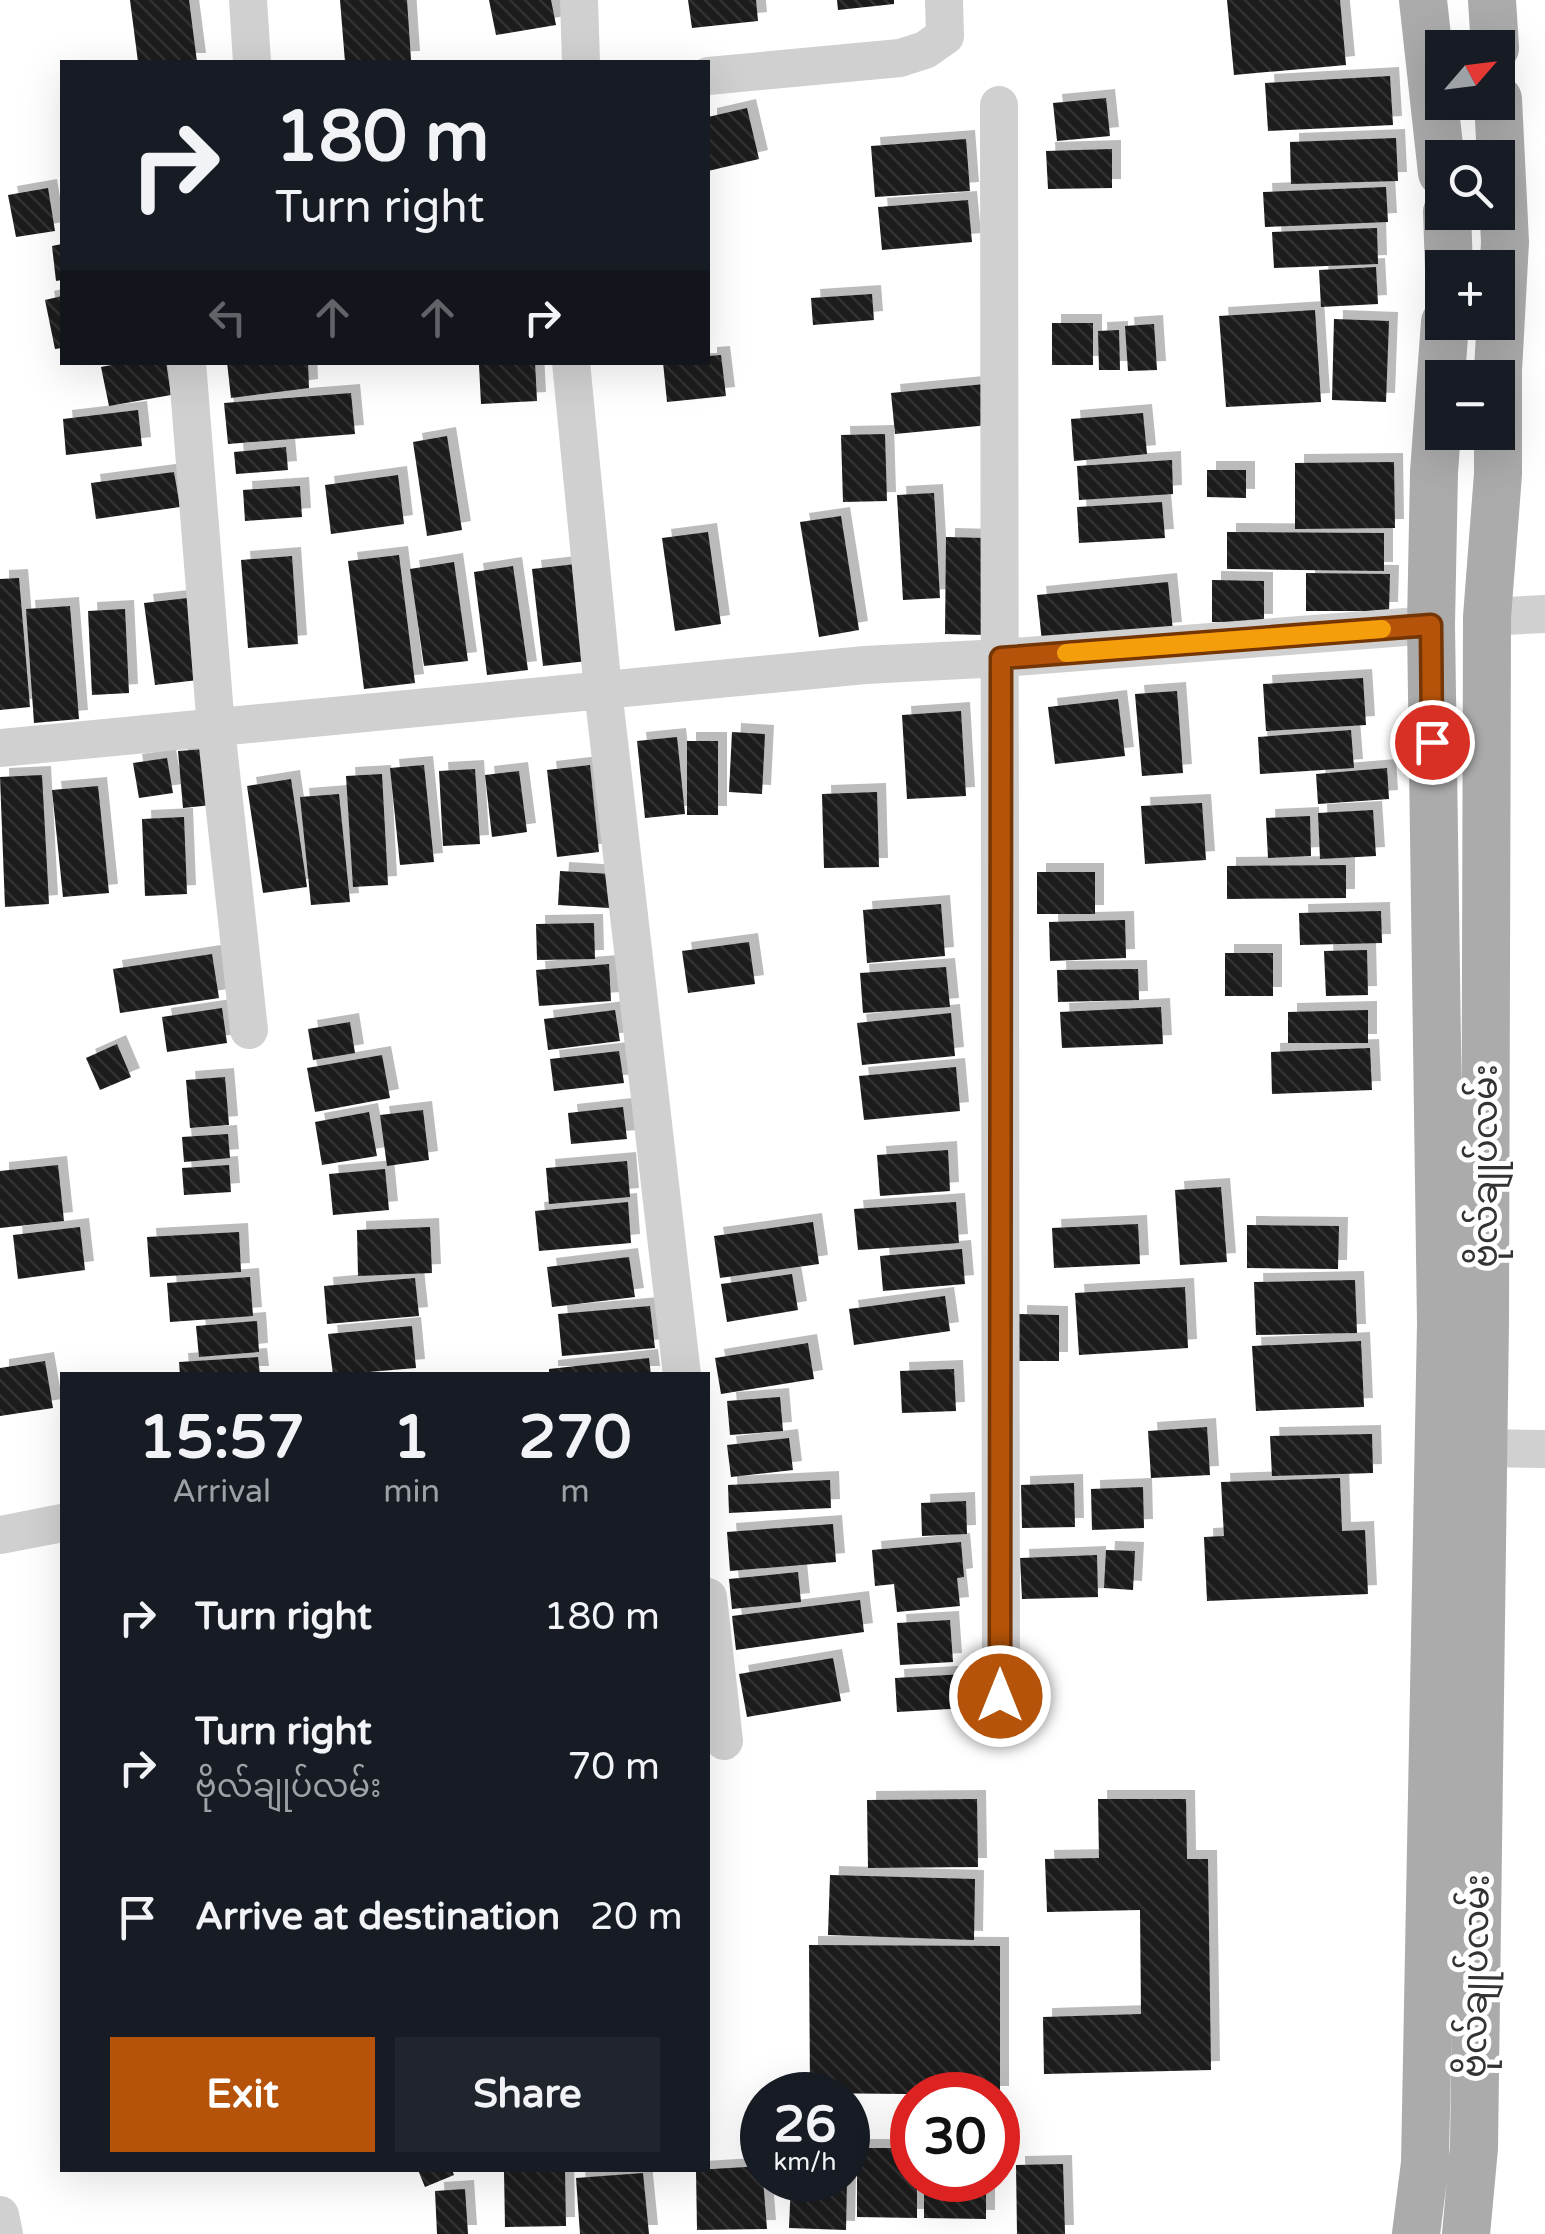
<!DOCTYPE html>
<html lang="en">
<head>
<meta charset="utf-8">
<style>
	:root { --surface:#171b24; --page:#20242c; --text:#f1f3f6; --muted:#9ea1a6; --accent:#b45309 }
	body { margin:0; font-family:"Varela Round","Noto Sans Myanmar",sans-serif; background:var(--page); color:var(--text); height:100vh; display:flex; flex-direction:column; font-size:38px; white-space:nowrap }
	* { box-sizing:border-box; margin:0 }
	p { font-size:32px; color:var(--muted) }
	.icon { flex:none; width:55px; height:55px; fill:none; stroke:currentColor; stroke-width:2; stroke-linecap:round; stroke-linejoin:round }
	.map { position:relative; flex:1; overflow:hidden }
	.details { position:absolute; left:60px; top:1372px; width:650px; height:800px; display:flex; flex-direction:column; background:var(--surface); border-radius:0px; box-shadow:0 10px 40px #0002 }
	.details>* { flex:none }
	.guide { position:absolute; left:60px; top:60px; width:650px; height:305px; border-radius:0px; box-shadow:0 10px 40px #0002; background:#171b24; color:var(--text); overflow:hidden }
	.needle { width:65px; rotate:62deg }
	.controls { position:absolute; left:1425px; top:30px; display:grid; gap:20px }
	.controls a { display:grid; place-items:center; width:90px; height:90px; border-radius:0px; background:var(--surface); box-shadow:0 10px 40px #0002; font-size:50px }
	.speed { position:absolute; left:740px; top:2072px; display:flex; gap:20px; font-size:50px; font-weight:700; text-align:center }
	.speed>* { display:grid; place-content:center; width:130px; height:130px; border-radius:50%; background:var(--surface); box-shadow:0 10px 40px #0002; line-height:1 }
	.speed small { font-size:25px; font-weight:400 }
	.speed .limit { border:15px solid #d22; background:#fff; color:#111 }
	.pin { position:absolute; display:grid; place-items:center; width:85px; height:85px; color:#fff; margin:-42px; border:5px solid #fff; border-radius:50%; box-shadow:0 2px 10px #0007 }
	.me { position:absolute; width:110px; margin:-55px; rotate:0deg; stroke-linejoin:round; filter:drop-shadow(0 0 8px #0008) }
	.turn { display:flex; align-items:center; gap:35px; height:210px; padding:0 50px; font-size:45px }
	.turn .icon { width:130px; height:130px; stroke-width:2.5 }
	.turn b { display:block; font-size:70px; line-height:85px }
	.lanes { display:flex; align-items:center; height:95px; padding:0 50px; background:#0003; justify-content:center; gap:50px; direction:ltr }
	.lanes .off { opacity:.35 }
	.eta { display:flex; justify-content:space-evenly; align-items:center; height:170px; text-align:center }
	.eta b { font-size:60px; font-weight:700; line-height:70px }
	.cta { display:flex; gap:20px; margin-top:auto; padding:20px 50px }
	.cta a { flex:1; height:115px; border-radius:0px; background:var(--accent); color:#fff; font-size:40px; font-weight:700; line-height:115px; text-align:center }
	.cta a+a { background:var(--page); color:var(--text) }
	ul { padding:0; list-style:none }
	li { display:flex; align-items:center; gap:30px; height:150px; padding:0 50px }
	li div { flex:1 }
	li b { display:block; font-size:38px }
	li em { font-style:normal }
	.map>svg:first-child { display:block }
	.building { fill:url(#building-back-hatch); filter:url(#shadow) }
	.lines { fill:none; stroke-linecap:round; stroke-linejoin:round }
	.minor { stroke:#d0d0d0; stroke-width:38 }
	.major { stroke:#ababab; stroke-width:48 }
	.route-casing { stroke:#753606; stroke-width:25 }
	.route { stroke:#b45309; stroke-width:18 }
	.slow { stroke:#f59e0b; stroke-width:18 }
	.labels { text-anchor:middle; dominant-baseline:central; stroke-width:10; stroke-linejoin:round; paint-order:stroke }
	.street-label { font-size:35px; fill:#333; stroke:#fff }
</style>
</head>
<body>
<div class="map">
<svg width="1545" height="2234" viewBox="0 0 1545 2234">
	<defs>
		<pattern id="building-back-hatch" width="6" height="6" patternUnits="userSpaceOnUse" patternTransform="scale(2.5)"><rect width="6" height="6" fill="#1a1a1a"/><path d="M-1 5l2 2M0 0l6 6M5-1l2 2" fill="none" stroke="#333"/></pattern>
		<filter id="shadow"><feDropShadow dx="9" dy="-9" stdDeviation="0" flood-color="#0004"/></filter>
	</defs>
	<rect width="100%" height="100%" fill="#fff"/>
	<path class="building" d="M130,0H189L197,62H138Z
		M340,0H407L411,60L345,62Z
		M489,0H551L556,25L496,35Z
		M688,0H756L758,21L692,28Z
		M837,0H894V4L838,10Z
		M1227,0H1340L1346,65L1234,75Z
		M1390,76L1393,125L1268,131L1265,83Z
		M1106,98L1110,136L1057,141L1053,103Z
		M747,108L759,159L708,171V117Z
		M1396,138L1398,181L1291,184L1290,142Z
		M966,139L970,191L875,197L871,146Z
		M1112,149V188L1048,189L1046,151Z
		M1386,187L1388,222L1265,227L1263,192Z
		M48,188L55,231L16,237L8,195Z
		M968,200L972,242L882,250L878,207Z
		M1377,228L1378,264L1274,268L1272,232Z
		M62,244V280L56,281L52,246Z
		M1376,267L1378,304L1321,307L1319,270Z
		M872,294L874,320L813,325L811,298Z
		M62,296V348L55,349L45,300Z
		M1315,310L1321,402L1226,407L1219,316Z
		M1334,319L1389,321L1386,402L1332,400Z
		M1052,323H1093V365H1052Z
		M1154,324L1157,370L1128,371L1125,326Z
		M1119,330L1120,370H1099L1098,331Z
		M721,355L726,396L667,402L663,362H708V356Z
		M127,362H166L171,395L109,406L101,367Z
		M227,362H308L309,388L231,398Z
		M535,362L537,401L481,404L479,365Z
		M985,384L989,425L895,434L891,393Z
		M351,393L355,434L228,444L224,403Z
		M138,410L142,446L66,455L63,419Z
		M1143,413L1147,454L1074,461L1071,419Z
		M885,434L887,501L843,502L841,435Z
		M447,436L462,530L427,536L413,442Z
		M286,447L288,470L236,474L234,452Z
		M1172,460L1173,494L1079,500L1077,466Z
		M1394,462L1395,528L1295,529V463Z
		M1207,470H1246V498L1207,497Z
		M174,472L180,507L96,519L91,483Z
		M398,475L404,524L331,534L325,485Z
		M300,486L302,517L245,521L243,490Z
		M934,493L940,598L903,600L897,495Z
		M1162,502L1165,538L1079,543L1077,507Z
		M841,516L859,630L819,637L800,522Z
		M708,532L721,624L675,631L662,538Z
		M1227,532L1384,533V571L1227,569Z
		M946,537L985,538L984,635L945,634Z
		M399,555L415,683L364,689L348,561Z
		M292,556L298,644L248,648L241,560Z
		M454,562L468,661L424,666L410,569Z
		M576,564L587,661L543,666L532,569Z
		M513,566L528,670L487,675L474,572Z
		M1306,573L1390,574L1389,611H1306Z
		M19,578L30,707L0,710V579Z
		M1212,580L1264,581V623L1212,622Z
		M1168,582L1173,631L1042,642L1037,595Z
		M188,598L198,680L155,685L144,603Z
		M70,606L79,719L34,723L26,609Z
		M125,609L129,693L92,695L88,611Z
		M1363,678L1366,725L1266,731L1263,684Z
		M1177,691L1183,773L1142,776L1135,694Z
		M1118,699L1125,756L1055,764L1048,707Z
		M961,711L966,796L907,799L902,715Z
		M1351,730L1354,768L1260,774L1258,737Z
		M732,732L765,734L762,794L729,792Z
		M677,737L685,814L645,818L637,741Z
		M687,741H718V815H687Z
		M207,749L212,805L183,808L178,751Z
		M167,758L173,793L139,798L133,763Z
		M424,765L434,862L400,865L390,768Z
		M590,765L599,852L557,857L547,770Z
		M1387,768L1389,799L1318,804L1316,774Z
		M475,769L480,844L443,846L439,771Z
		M519,771L527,832L492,837L485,775Z
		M382,774L388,885L353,887L346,776Z
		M42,775L49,904L5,907L0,777Z
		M291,779L307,887L263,893L247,786Z
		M98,786L109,893L63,897L52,790Z
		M877,792L879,867L824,868L822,794Z
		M339,794L350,902L311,905L300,797Z
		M1202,803L1206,860L1145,864L1141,806Z
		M1373,810L1376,856L1320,859L1318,813Z
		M1310,816L1311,856L1268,858L1266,818Z
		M184,817L187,894L145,896L142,819Z
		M1346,865V898L1227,899V866Z
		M560,871L611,874L609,908L558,905Z
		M1037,872H1095V914H1037Z
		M941,904L945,956L867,963L863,910Z
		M1381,911L1382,943L1300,945L1299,913Z
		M1125,920L1126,958L1050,961L1049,922Z
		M594,923L595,959L537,960L536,924Z
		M749,942L755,984L688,993L682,951Z
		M1367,950L1368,995L1326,996L1324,951Z
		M1225,953H1273V996H1225Z
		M212,954L219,998L120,1013L113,969Z
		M609,964L611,1001L539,1006L536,970Z
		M946,967L950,1007L863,1013L860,973Z
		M1138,969L1139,1000L1058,1002L1057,970Z
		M1161,1007L1163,1044L1062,1048L1060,1012Z
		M222,1008L227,1043L167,1052L162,1017Z
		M615,1010L620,1041L548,1050L544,1019Z
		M1368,1010V1043H1288V1012Z
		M951,1013L955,1056L862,1065L857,1023Z
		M350,1022L355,1053L313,1060L308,1029Z
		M117,1044L131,1077L100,1090L86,1058Z
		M1370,1048L1372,1090L1272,1094L1271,1052Z
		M619,1051L624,1083L554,1091L550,1059Z
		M382,1055L390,1098L315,1112L307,1068Z
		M956,1067L960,1111L864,1120L859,1076Z
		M225,1077L229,1125L190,1128L186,1080Z
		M623,1107L627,1139L571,1144L568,1113Z
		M423,1110L429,1160L387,1166L380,1115Z
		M369,1112L377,1156L322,1165L315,1122Z
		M228,1134L230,1158L184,1162L182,1137Z
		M948,1150L950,1191L880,1196L877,1155Z
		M627,1161L630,1197L549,1204L546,1168Z
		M58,1165L64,1221L0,1228V1171Z
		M229,1165L231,1192L184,1195L182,1168Z
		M385,1169L389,1210L333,1215L329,1174Z
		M1221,1187L1227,1262L1180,1265L1175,1190Z
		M628,1202L631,1243L539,1251L535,1211Z
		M956,1202L959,1243L858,1250L854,1209Z
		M813,1222L819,1264L720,1278L714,1236Z
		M1138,1224L1140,1264L1054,1268L1052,1228Z
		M1247,1225L1339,1226L1338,1269L1247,1268Z
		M80,1227L85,1270L18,1279L13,1235Z
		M430,1227L432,1273L358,1276L357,1230Z
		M239,1232L241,1272L150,1277L147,1237Z
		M962,1249L965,1284L883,1291L880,1256Z
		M629,1257L635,1297L552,1307L547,1267Z
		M792,1274L798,1310L727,1322L721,1284Z
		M250,1277L253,1316L170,1322L167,1283Z
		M415,1278L419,1316L327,1324L324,1286Z
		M1355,1280L1357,1333L1256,1335L1254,1282Z
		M1185,1287L1188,1348L1079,1355L1075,1293Z
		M945,1296L950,1331L854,1345L849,1309Z
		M650,1306L655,1348L562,1356L558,1314Z
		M1018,1314L1059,1315V1361H1018Z
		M257,1321L259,1352L199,1357L196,1326Z
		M412,1326L416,1368L333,1375L328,1334Z
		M1361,1341L1364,1407L1256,1411L1252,1346Z
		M808,1343L814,1379L721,1394L715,1358Z
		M258,1357L260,1375H180L179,1362Z
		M649,1358L651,1375H549V1369Z
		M45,1361L53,1408L0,1416V1368Z
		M954,1369L956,1411L902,1413L900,1371Z
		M780,1397L783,1431L730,1435L727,1401Z
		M1207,1427L1210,1475L1151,1478L1148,1431Z
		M1372,1434L1373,1473L1272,1476L1270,1436Z
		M789,1438L793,1470L731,1477L727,1445Z
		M1340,1478L1342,1531L1365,1530L1368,1594L1207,1601L1204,1537L1224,1536L1221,1482Z
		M830,1480L831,1508L729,1513L728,1485Z
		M1074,1483L1075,1527L1022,1528L1021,1485Z
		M1143,1487L1144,1528L1092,1530L1091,1489Z
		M966,1501L967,1534L922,1536L921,1503Z
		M833,1524L836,1562L730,1571L727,1532Z
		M961,1542L964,1577L957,1578L960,1606L897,1612L894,1584L875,1586L872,1550Z
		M1106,1550L1135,1551L1133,1590L1104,1588Z
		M1097,1555L1098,1597L1022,1599L1020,1558Z
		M798,1572L801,1602L732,1609L729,1579Z
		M860,1600L864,1632L736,1650L732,1616Z
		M950,1620L953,1662L900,1665L897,1623Z
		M833,1658L841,1701L747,1717L739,1674Z
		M965,1674L967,1708L897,1712L895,1678Z
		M977,1799L978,1867L868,1868L867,1800Z
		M1098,1799H1186L1187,1859H1208L1211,2070L1044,2074L1043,2017L1141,2014L1140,1910L1047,1912L1045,1859L1099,1858Z
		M830,1875L975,1879L974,1940L828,1935Z
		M809,1945L1000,1946V2095L810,2093Z
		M857,2148H912V2180H917V2218L857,2217Z
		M1063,2164L1065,2234H1017L1016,2165Z
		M762,2166L767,2229L697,2230L696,2170Z
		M418,2170H452L454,2175L425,2187Z
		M504,2171H565L566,2226L505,2227Z
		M643,2173L649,2234H580L576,2178Z
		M791,2180H847L846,2230L789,2228Z
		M924,2180H986V2219L924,2218Z
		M465,2189L468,2234H437L435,2191Z"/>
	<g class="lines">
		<path class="minor" d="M248,0L252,62
			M579,0L581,62
			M708,76L900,58L925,50L945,36L944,0
			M999,105L1001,1696
			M187,362L216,728L249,1030
			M571,362L603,690L682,1375
			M1487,617L1545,614
			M0,748L865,665L1001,658L1431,625
			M1483,1448L1545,1449
			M0,1535L62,1523
			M708,1597L724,1741
			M0,2215L4,2234"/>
		<path class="major" d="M1423,0L1442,173
			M1492,0L1495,48
			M1447,212L1449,268
			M1416,2234L1425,2163L1441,1323L1431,625L1434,472L1445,322
			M1466,2234L1474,2148L1485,1321L1487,617L1498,474V371L1505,242L1498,99"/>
	</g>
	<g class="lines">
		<g class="route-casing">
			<path id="route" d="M1000,1696L1001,658L1431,625L1432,742"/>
		</g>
		<use href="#route" class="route"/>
		<path class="slow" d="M1066,653L1382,629"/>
	</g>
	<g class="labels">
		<g class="street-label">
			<text transform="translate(1486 1166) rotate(-90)">ဗိုလ်ချုပ်လမ်း</text>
			<text transform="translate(1476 1976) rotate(-89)">ဗိုလ်ချုပ်လမ်း</text>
		</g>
	</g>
</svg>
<div class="controls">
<a><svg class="needle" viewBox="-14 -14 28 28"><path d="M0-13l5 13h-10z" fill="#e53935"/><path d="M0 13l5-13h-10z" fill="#9ea1a6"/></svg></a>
<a><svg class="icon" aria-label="search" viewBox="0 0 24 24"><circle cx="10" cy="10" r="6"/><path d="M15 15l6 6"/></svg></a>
<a>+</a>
<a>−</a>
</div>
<div class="speed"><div>26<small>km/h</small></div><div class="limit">30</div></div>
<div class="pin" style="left:1432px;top:742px;background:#d93025"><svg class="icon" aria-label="arrive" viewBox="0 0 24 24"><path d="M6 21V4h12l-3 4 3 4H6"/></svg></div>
<svg class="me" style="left:1000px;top:1696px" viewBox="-20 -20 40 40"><circle r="17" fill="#b45309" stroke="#fff" stroke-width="3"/><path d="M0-11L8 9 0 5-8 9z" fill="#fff"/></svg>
<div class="guide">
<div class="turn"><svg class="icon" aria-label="right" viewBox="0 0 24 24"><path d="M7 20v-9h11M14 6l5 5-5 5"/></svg><div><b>180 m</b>Turn right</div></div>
<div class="lanes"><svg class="icon off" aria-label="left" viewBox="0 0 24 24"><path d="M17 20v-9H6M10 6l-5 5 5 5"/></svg><svg class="icon off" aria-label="ahead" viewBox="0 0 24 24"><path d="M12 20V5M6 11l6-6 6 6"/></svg><svg class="icon off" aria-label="ahead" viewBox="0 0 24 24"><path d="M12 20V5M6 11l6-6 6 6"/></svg><svg class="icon" aria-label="right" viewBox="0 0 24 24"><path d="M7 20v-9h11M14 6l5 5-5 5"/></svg></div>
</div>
<section class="details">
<div class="eta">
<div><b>15:57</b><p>Arrival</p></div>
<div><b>1</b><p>min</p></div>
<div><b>270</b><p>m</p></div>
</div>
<ul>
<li><svg class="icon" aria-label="right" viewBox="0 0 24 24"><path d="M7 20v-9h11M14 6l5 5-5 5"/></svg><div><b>Turn right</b></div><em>180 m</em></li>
<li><svg class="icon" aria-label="right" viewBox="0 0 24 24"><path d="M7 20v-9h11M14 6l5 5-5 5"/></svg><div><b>Turn right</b><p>ဗိုလ်ချုပ်လမ်း</p></div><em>70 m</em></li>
<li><svg class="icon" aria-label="arrive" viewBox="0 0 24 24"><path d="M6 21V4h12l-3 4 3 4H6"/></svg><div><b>Arrive at destination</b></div><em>20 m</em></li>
</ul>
<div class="cta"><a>Exit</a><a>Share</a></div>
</section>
</div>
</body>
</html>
